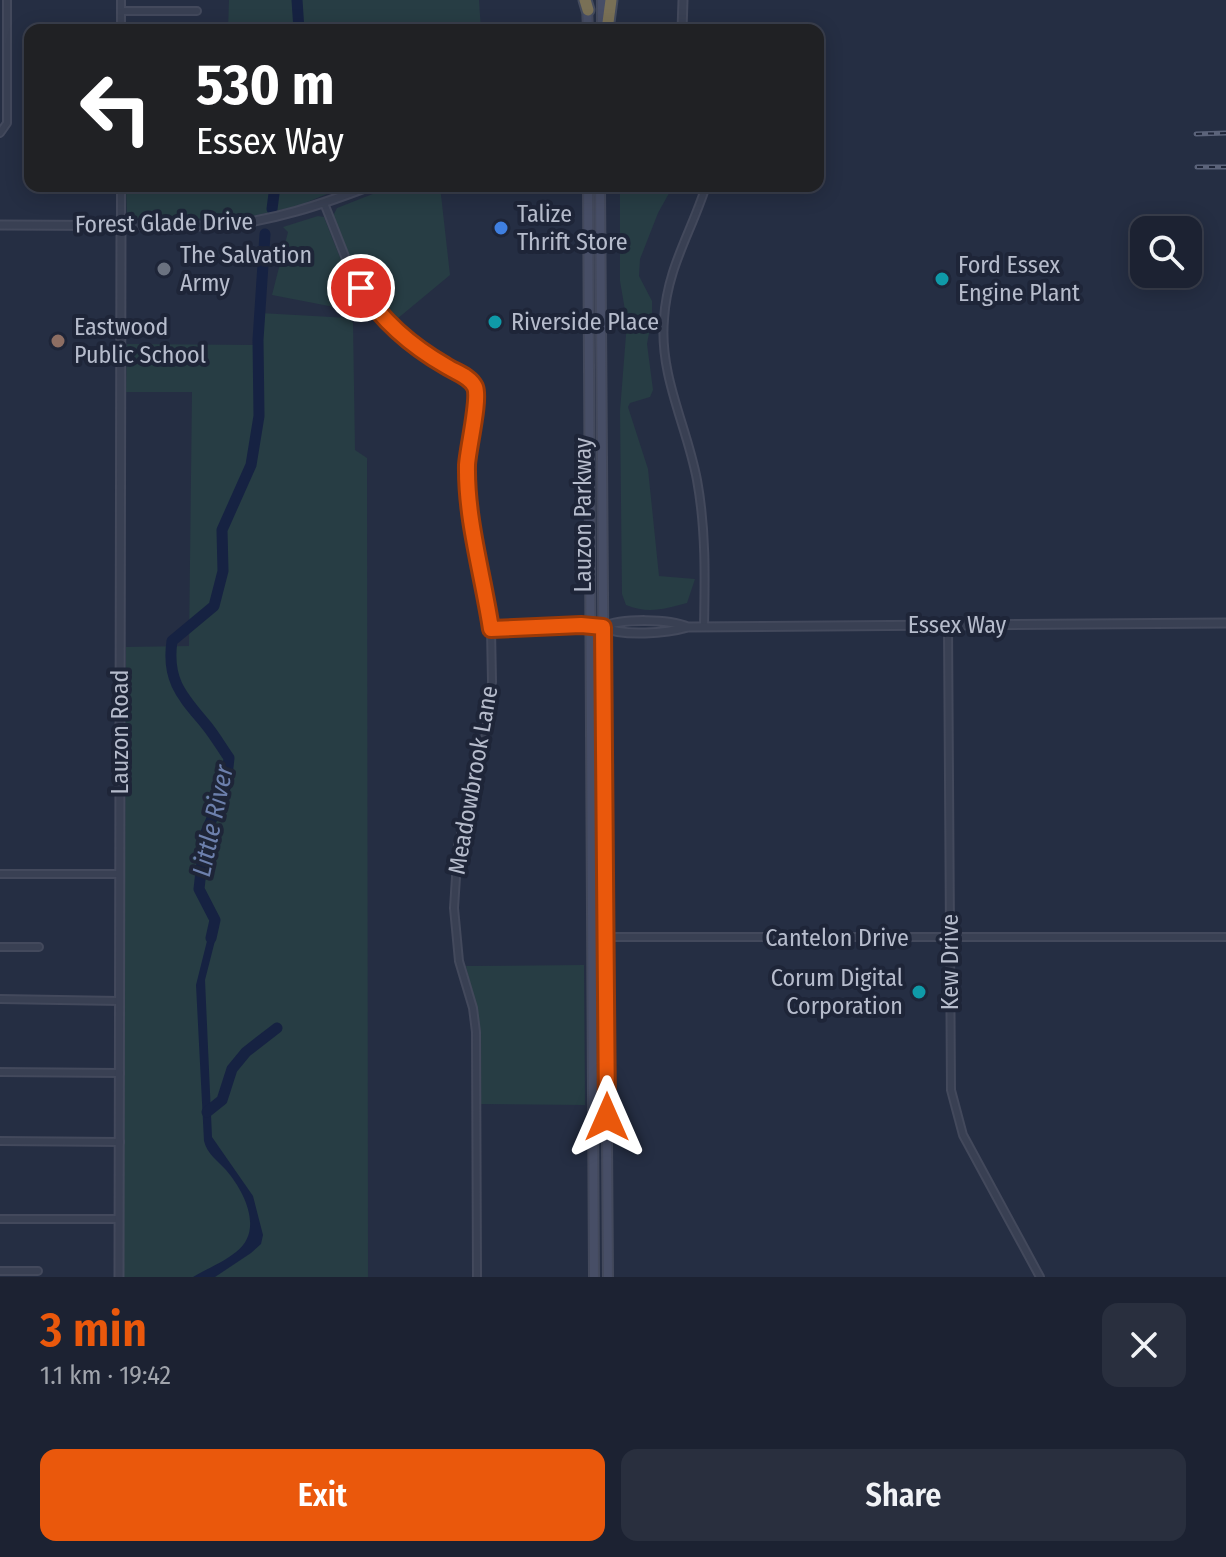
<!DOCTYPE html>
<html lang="en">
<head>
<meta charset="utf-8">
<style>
	:root { --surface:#1c2232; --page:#292f3e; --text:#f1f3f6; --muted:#a0a4ac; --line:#3a3f4d; --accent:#ea580c }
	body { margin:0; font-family:"Fira Sans Condensed",sans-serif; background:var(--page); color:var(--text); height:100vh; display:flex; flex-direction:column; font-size:30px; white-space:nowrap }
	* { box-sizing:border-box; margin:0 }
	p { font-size:26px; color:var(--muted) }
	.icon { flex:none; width:44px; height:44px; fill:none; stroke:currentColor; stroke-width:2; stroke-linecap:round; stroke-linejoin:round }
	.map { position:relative; height:1277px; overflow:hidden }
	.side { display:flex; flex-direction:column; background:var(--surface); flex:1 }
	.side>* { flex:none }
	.guide { position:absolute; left:24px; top:24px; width:800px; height:168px; border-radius:16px; box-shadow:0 4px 20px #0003,0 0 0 2px var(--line); background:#202124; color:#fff; overflow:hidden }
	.fabs { position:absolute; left:1130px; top:216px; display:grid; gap:16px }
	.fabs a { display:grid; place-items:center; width:72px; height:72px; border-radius:16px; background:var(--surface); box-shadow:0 4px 20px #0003,0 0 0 2px var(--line); font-size:40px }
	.pin { position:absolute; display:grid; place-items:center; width:68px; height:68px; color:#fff; margin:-34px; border:4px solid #fff; border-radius:50%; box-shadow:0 2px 8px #0007 }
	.me { position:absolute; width:88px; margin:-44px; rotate:0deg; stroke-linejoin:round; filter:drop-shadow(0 0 6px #0008) }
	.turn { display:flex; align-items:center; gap:28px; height:168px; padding:0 40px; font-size:36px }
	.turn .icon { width:104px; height:104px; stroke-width:2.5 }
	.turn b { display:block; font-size:56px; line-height:68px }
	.round { display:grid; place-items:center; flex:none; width:84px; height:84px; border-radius:16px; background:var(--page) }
	.summary { display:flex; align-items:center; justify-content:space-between; height:136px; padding:0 40px }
	h1 { font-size:48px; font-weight:600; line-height:60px; color:var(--accent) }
	.action { display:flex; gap:16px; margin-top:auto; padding:16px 40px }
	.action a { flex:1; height:92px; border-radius:16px; background:var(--accent); color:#fff; font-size:32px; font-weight:600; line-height:92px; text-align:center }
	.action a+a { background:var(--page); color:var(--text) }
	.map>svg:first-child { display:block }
	.green { fill:#273d44 }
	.water { fill:#162242 }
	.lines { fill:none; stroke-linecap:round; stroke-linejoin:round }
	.river { stroke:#162242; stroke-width:11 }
	.minor-casing { stroke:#43495c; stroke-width:10 }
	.tertiary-casing { stroke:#43495c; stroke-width:11 }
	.secondary-casing { stroke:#43495c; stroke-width:12 }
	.motorway-casing { stroke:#444b5d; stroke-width:15 }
	.minor { stroke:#394053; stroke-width:6 }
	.tertiary { stroke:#394053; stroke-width:7 }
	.secondary { stroke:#474e66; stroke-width:8 }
	.motorway { stroke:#797056; stroke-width:11 }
	.rail-casing { stroke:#5b637a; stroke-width:5 }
	.rail { stroke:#1e2538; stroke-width:2; stroke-dasharray:6; stroke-linecap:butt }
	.route-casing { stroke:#983908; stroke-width:20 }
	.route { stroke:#ea580c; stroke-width:14 }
	.shop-dot { fill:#3f7fe0; stroke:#1e2538; stroke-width:3 }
	.worship-dot { fill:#6b7280; stroke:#1e2538; stroke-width:3 }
	.culture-dot { fill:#0f9aa8; stroke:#1e2538; stroke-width:3 }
	.education-dot { fill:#8d6e63; stroke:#1e2538; stroke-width:3 }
	.labels { text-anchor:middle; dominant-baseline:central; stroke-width:8; stroke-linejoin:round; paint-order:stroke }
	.poi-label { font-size:24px; fill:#b6bccc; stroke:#1e2538; text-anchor:start }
	.street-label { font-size:24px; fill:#b6bccc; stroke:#1e2538 }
	.water-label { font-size:26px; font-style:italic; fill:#6d80ad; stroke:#1e2538 }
</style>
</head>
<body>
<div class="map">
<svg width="1226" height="1277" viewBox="0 0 1226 1277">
	<rect width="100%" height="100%" fill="#252e43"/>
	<path class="green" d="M229,0H479L481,30H228Z
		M126,186H346L298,206L240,219L127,218Z
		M393,186H440L450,275L397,319L387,317C362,286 347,253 333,216L337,208Z
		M620,186H673L658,213L640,259L639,276L652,301V317L647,344L653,390L650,397L630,403L628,407L648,469L659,576L695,579L687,603C665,609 648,614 626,605L622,594L620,411L627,322L620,281Z
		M318,216L324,217L339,255L370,311L359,319L355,311L272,295L288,232L283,227Z
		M260,313L349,318L353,323L355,450L367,458L368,1277H123L126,647L189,646L192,392H126L127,344L258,345Z
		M584,965L585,1105L479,1104L476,1010L466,966Z"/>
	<path class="water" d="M211,925H219L205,980L212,1137L253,1196L263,1235L261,1244L251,1253L215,1277H193C206,1269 224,1262 236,1252C264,1231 245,1192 226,1170C218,1161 207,1154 204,1141L196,985Z"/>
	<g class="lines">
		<path class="river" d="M297,0L299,30
			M272,209L275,186
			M211,938L215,920L199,889L205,835L226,785L229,758C222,748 215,736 207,726C184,698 166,682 172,641L214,606L223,571L222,530L251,465L259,416L258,340L265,234
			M207,1112L222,1100L232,1069L246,1052L277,1028"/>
		<g class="minor-casing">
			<path id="minor" d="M121,11H197
				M121,30V0
				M0,133L7,123V0
				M324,203L352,274L370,302L392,327L415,348L469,378L476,388L477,399L467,467L469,503L491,629L492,682L485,740L458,846L454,908L459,961L473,1008L476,1032L477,1277
				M121,225V186
				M948,625L951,1090L963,1135L1040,1277
				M704,627C705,578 706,529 697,480C687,426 659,376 664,319C667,268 691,233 706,186
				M491,629L603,627
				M0,874H120
				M592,937H1226
				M0,947H39
				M0,999L120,1001
				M0,1072L120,1073
				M0,1141L120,1142
				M0,1219H119
				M0,1271H38"/>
		</g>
		<g class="tertiary-casing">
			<path id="tertiary" d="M682,30L683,0
				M0,225L219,226C273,221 320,205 370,186
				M603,627C623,637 667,633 688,627L1226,623
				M603,627C622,618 669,619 688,627
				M119,1277L121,225"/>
		</g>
		<g class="secondary-casing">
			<path id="secondary" d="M587,7L588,30
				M602,30V0
				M588,186L594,1277
				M600,186L608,1277"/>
		</g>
		<g class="motorway-casing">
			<path id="motorway" d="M585,0L588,10
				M607,30L611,0"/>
		</g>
		<use href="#minor" class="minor"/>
		<use href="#tertiary" class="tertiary"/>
		<use href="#secondary" class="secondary"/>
		<use href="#motorway" class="motorway"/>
		<g class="rail-casing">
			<path id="rail" d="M1196,134L1226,133
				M1197,167H1226"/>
		</g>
		<use href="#rail" class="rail"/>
	</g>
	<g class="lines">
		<g class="route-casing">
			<path id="route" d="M361,288C383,322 411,346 446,366C455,372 470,376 475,387C480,399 468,448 467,465C466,520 483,575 491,629L581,625L603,627L607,1117"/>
		</g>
		<use href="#route" class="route"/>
	</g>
	<circle class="shop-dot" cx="501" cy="228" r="8"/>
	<circle class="worship-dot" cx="164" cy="269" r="8"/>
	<g class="culture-dot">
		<circle cx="942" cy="279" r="8"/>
		<circle cx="495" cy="322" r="8"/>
		<circle cx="919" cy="992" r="8"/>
	</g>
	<circle class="education-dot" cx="58" cy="341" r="8"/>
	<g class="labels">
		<g class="poi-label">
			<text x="517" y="214">Talize<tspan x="517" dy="28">Thrift Store</tspan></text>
			<text x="180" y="255">The Salvation<tspan x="180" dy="28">Army</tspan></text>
			<text x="958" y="265">Ford Essex<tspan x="958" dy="28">Engine Plant</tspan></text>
			<text x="511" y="322">Riverside Place</text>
			<text x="74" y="327">Eastwood<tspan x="74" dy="28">Public School</tspan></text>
			<text x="903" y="978" text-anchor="end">Corum Digital<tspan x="903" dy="28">Corporation</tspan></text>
		</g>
		<g class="street-label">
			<text transform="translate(164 223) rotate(-1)">Forest Glade Drive</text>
			<text transform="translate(583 515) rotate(-90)">Lauzon Parkway</text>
			<text x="957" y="625">Essex Way</text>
			<text transform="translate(120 732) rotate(-90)">Lauzon Road</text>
			<text transform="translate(473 780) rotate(-80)">Meadowbrook Lane</text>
			<text x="837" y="938">Cantelon Drive</text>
			<text transform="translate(950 962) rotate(-90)">Kew Drive</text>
		</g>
		<g class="water-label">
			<text transform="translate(213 821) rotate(-78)">Little River</text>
		</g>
	</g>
</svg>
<div class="fabs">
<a><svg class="icon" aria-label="search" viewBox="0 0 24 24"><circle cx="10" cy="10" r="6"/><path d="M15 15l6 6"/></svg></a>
</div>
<div class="pin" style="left:361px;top:288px;background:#d93025"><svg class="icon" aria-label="arrive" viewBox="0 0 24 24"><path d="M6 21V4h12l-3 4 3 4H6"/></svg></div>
<svg class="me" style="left:607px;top:1117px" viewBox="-20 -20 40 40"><path d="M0-17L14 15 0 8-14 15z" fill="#ea580c" stroke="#fff" stroke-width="4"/></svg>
<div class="guide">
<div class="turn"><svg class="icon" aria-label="left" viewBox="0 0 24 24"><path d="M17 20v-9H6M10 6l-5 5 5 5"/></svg><div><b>530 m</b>Essex Way</div></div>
</div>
</div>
<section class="side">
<div class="summary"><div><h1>3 min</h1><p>1.1 km · 19:42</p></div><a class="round"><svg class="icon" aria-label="close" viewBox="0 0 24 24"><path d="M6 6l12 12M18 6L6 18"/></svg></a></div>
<div class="action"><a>Exit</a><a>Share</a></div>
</section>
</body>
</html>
